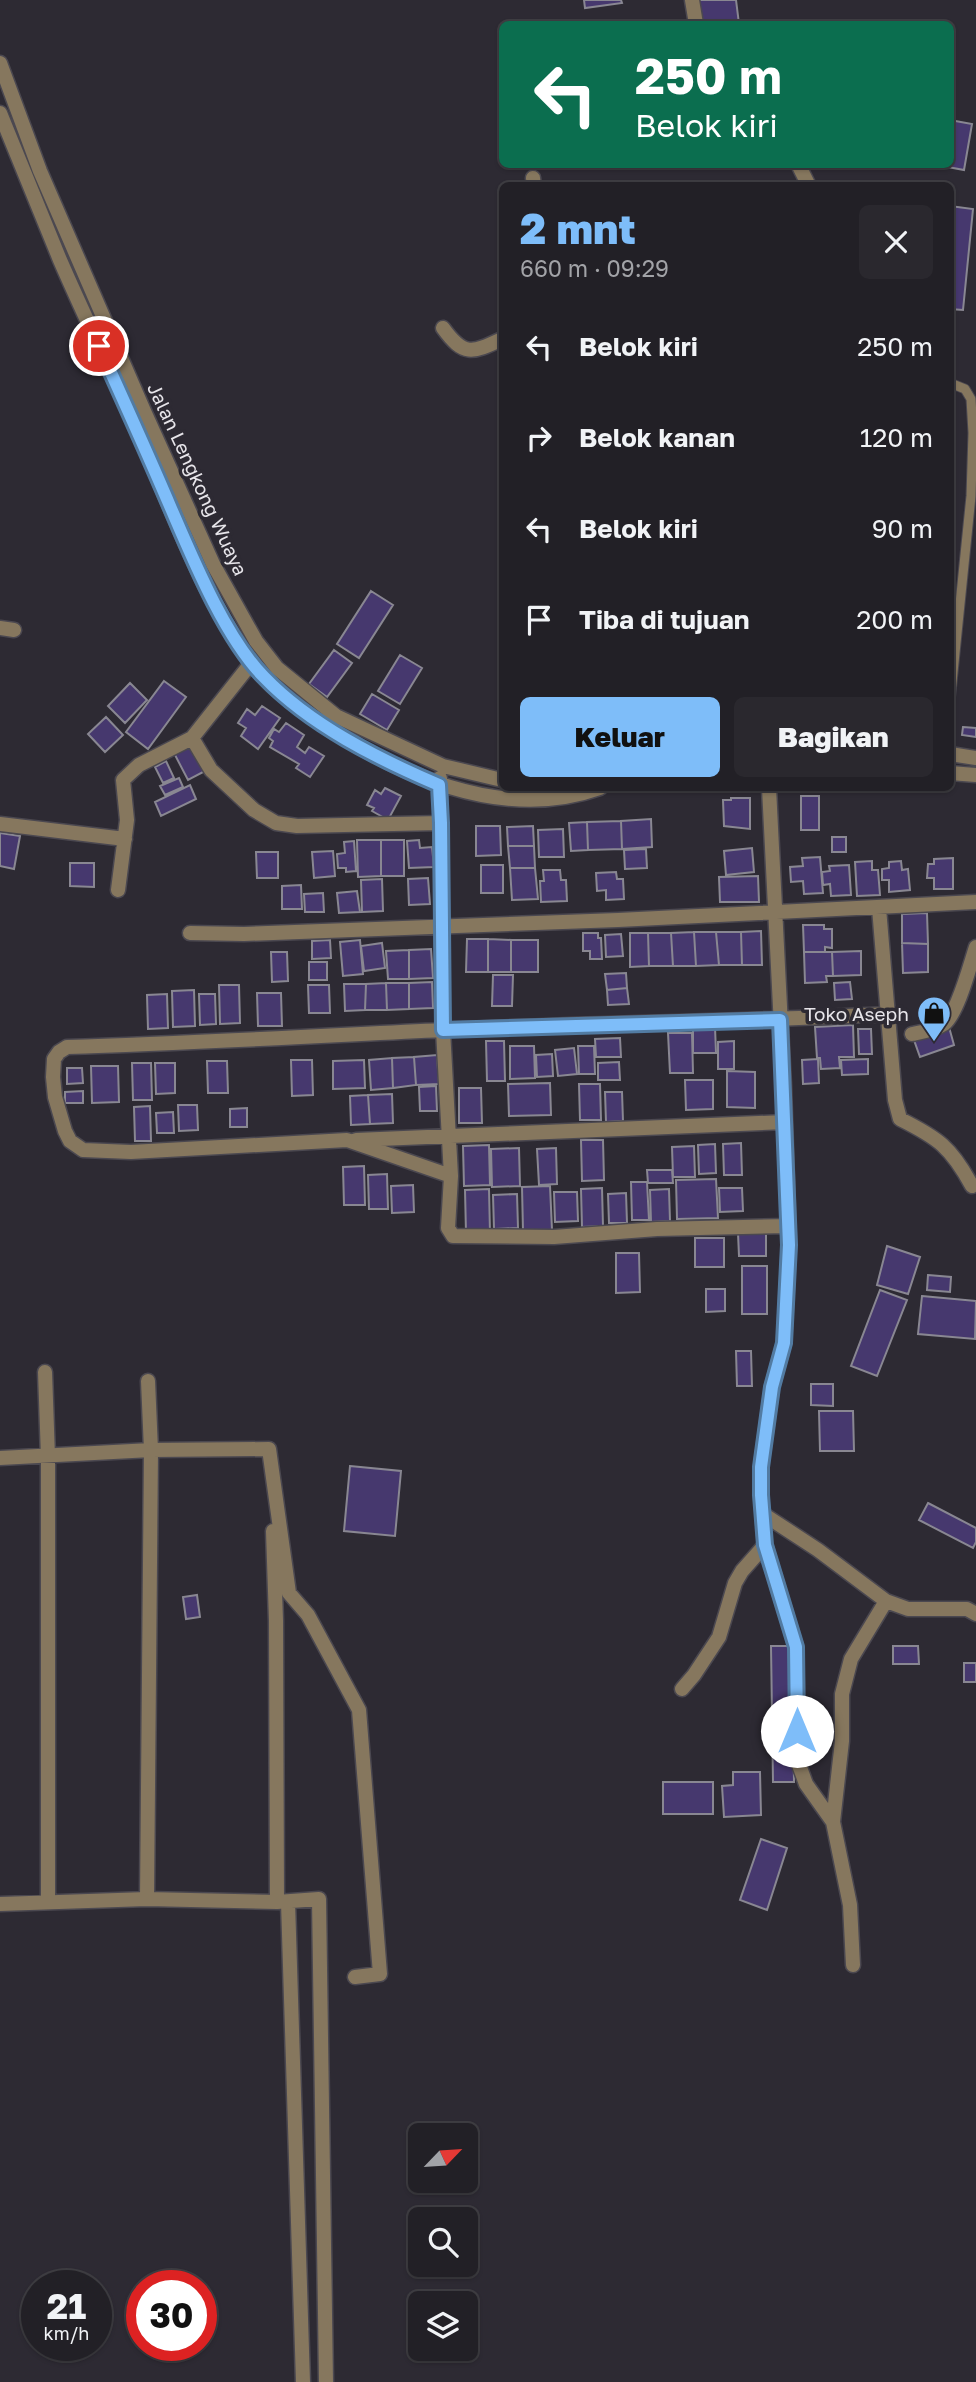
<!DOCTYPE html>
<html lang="id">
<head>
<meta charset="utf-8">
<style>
	:root { --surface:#222026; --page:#2a282e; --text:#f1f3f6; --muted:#a2a3a7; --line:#3f3e43; --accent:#7ebdf9 }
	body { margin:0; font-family:"Golos Text",sans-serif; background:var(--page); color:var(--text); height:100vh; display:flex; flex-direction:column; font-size:26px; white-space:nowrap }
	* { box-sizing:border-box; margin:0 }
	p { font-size:23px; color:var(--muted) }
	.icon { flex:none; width:38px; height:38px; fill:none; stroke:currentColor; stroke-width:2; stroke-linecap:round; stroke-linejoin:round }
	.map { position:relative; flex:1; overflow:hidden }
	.side { position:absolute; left:499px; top:182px; width:455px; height:609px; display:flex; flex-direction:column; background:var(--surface); border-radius:10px; box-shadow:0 2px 5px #0004,0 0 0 2px var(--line) }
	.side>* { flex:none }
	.hud { position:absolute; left:499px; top:21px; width:455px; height:147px; border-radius:10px; box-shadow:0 2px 5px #0004,0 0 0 2px var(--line); background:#0b6e4f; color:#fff; overflow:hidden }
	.needle { width:46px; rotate:65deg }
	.fabs { position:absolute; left:408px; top:2123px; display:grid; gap:14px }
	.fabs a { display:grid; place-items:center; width:70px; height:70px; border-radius:10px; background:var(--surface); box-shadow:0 2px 5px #0004,0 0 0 2px var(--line); font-size:35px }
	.speed { position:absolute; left:21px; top:2270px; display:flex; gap:14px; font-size:35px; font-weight:700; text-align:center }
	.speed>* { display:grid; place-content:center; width:91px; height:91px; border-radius:50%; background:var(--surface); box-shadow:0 2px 5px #0004,0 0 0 2px var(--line); line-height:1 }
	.speed small { font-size:18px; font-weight:400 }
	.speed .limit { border:10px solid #d22; background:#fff; color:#111 }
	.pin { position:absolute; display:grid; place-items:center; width:60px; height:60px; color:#fff; margin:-30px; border:4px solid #fff; border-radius:50%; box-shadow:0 2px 7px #0007 }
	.me { position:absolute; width:77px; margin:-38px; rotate:0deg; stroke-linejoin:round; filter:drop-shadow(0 0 5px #0008) }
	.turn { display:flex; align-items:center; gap:24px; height:147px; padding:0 21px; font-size:32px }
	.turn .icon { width:91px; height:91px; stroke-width:2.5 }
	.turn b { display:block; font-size:49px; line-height:60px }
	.round { display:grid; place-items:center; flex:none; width:74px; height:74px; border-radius:10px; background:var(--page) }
	.head { display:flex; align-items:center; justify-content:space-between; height:119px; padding:0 21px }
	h1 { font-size:42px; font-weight:800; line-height:52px; color:var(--accent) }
	.primary-button { display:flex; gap:14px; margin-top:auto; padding:14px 21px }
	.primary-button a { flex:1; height:80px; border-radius:10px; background:var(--accent); color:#111; font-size:28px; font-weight:800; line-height:80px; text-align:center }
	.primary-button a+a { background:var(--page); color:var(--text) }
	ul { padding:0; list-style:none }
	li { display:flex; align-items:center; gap:21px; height:91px; padding:0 21px }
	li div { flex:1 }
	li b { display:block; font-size:26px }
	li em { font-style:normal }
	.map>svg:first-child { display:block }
	.building { fill:#46386e; stroke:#898792; stroke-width:2 }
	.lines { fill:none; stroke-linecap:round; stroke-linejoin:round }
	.lane-casing { stroke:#4b4850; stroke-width:11 }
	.street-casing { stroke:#4b4850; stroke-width:17 }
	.lane { stroke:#86775e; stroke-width:9 }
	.street { stroke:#86775e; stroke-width:14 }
	.route-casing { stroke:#527ba2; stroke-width:18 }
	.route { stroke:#7ebdf9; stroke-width:12 }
	.labels { text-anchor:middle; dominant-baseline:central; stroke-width:7; stroke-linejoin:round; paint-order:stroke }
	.street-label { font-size:19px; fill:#e7e5ea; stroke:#2d2a33 }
	.poi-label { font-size:19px; fill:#e7e5ea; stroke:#2d2a33; text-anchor:end }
</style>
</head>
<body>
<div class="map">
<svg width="976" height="2382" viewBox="0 0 976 2382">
	<rect width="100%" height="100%" fill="#2d2a33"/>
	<path class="building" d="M584,0H621L622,3L585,8Z
		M696,0H736L739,24H698Z
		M950,120L972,124L964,170L932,164H950Z
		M950,206L973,209L963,310L950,309Z
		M371,591L393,605L359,658L337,644Z
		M334,650L352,663L327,697L309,684Z
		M400,655L422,668L400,704L378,691Z
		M164,681L186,697L148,749L126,732Z
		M130,683L147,700L125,723L108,706Z
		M372,694L399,710L387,730L360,714Z
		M262,706L280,718L258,749L241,736L246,728L238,723L247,709L255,715Z
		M106,717L123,735L105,752L88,734Z
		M286,723L304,735L297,747L305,753L309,747L324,756L310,777L296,768L299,764L270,747L273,741L269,738L274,729L279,732Z
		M963,727L976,728V737L962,735Z
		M190,744L205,771L188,780L174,753Z
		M166,761L174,778L163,783L155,767Z
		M179,778L183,787L165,795L160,786Z
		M190,785L196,799L161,816L155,802Z
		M385,788L401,796L388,820L372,811L374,808L367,805L375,790L381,794Z
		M801,796H819V830H801Z
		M731,798H750V829L724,826L723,800H731Z
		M651,819L652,847L622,849L621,821Z
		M621,821L622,849L588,850L587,822Z
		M587,822L588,850L571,851L569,823Z
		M476,826H500L501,855L476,856Z
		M533,826L534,846H508L507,827Z
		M563,829L564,857H539L538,830Z
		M0,833L20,836L14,869L0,866Z
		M832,837H846V852H832Z
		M357,840H381V876L358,877Z
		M381,840H404V876H381Z
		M419,840L420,848L432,847L434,867L409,868L407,841Z
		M354,841L356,871L346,872V868H338L337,854L345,853L344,842Z
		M508,846H534L535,868H510Z
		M752,848L754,872L726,875L724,851Z
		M646,849L647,868L625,869L624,850Z
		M333,851L335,876L314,878L312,852Z
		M256,852H278V878H257Z
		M820,857L823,893L804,894L803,881L791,882L790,867L803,866L802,858Z
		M953,858V889H934V878H927L928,864H934V859Z
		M872,861V870H878L880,895L857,896L855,862Z
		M901,861L902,870L908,869L910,890L889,892V880H882V869L889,868V862Z
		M70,863H94V887L70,886Z
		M481,865H503V893H481Z
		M849,865L851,895L831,896L830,884L823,885L822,872L830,871L829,866Z
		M510,868H535L538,899L512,900Z
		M543,870H560L561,880H566L567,901L541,902L540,881H544Z
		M616,872L617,879H623L624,899L606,900V890L597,891L596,873Z
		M758,876L759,902H720L719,877Z
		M428,878L430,904L409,905L408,879Z
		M382,879L383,911L362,912L361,880Z
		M301,885L302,909H282V886Z
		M357,891L360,912L339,913L337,893Z
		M323,893L324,912H305L304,894Z
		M927,913L928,944L902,943V914Z
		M803,925H824V929H832V948L825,947V952H804Z
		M761,931L762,965H742L741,932Z
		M694,932H716L719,965L696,966Z
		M694,932L696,966H673L671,933Z
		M716,932H741L742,965H719Z
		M583,933H598V938H601L602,959H590V951H583Z
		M630,933H648L649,966L630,967Z
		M648,933H671L673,966H649Z
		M621,934L623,956L606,957L605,935Z
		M467,939H488V972H466Z
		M488,939L511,940V972H488Z
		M330,940L331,958L312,959V941Z
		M360,940L363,974L343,976L340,942Z
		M511,940H538V972H511Z
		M382,943L385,968L364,971L361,946Z
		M902,943L928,944V972L903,973Z
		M431,949L433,978L409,979V950Z
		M409,950V979H388L386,951Z
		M861,951V975L833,976L832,952Z
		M271,952H287L288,981L272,982Z
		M804,952H832L833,976H826L827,982L805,983Z
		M309,962H327V980H309Z
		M626,973L627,988L607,990L605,974Z
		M493,975H513L512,1006H492Z
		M432,982L433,1008L409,1009V983Z
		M850,982L852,999L835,1000L834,983Z
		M386,983H409V1009L387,1010Z
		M386,983L387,1010H365L366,984Z
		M344,984H366L365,1010L345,1011Z
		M219,985H239L240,1023L220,1024Z
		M308,985H329L330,1013H309Z
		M627,988L629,1004L608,1005L607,990Z
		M194,990L195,1026L173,1027L172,991Z
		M257,993H281L282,1026H258Z
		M167,994L168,1028L148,1029L147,995Z
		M199,994H215L216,1024L200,1025Z
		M853,1025L854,1057H839L840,1068L821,1069L820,1058H817L815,1027Z
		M693,1027H715L716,1053H693Z
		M949,1027L954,1045L920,1057L914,1040Z
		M858,1029H871L872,1054H859Z
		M668,1033H692L693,1073H670Z
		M620,1038L621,1057H596L595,1039Z
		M486,1041H504L505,1081H487Z
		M734,1041V1069H718V1042Z
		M510,1046H534L535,1078L510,1079Z
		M578,1046H594L595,1074H579Z
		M574,1048L577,1074L558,1076L555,1050Z
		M552,1054L553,1076L537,1077L536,1055Z
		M437,1055L439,1084L416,1085L414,1057Z
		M414,1057L416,1085L393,1088L392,1058Z
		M392,1058L393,1088L371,1090L369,1060Z
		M818,1059L819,1083L803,1084L802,1060Z
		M868,1059V1074L842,1075L841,1060Z
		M291,1060H312L313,1095L292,1096Z
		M364,1060L365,1088L333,1089V1061Z
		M207,1061H227L228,1093H208Z
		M619,1062L620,1080H598V1063Z
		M132,1063H151L152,1100H133Z
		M155,1063H175V1093L156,1094Z
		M91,1066H118L119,1102L92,1103Z
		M67,1068H82L83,1083L67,1084Z
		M727,1071L755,1072V1108L727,1107Z
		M685,1080H713V1109L686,1110Z
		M550,1083L551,1115L509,1116L508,1084Z
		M579,1084H600L601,1120H580Z
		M436,1086L437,1111H420L419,1087Z
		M459,1088H481L482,1123H459Z
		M83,1091V1103H65V1092Z
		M605,1092H622L623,1121L606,1122Z
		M392,1094L393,1123L370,1124L368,1095Z
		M368,1095L370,1124L351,1125L350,1096Z
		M178,1105H197L198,1130L179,1131Z
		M150,1106L151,1141H135L134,1107Z
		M247,1108V1127H230V1109Z
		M173,1112L174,1133H157L156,1113Z
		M581,1140H603L604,1180L582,1181Z
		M741,1143L742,1175H724L723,1144Z
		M715,1144L716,1173L699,1174L698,1145Z
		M489,1145L490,1185L464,1186L463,1146Z
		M694,1146L695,1177H673L672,1147Z
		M519,1148L520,1186L492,1187L491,1149Z
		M556,1148L557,1184L539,1185L537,1149Z
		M364,1166L365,1205H344L343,1167Z
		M647,1170H672L673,1183H648Z
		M387,1174L388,1209H369L368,1175Z
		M716,1179L718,1218L677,1219L676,1180Z
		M631,1182H647L649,1220H632Z
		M413,1185L414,1212L392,1213L391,1186Z
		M550,1186L552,1230L523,1231L522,1187Z
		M602,1188L603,1226L582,1227L581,1189Z
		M719,1188H742L743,1211L720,1212Z
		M489,1189L490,1233H466L465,1190Z
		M669,1189L670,1221L651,1222L650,1190Z
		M554,1192H577L578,1221L555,1222Z
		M626,1193L627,1223H609L608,1194Z
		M517,1194L518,1228L494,1229L493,1195Z
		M738,1233H766V1256H739Z
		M695,1238H724V1267H695Z
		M887,1246L920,1257L908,1294L877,1285Z
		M616,1253H639L640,1292L616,1293Z
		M742,1266H767V1314H742Z
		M928,1275L951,1277L950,1292L927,1290Z
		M706,1289H725V1311L706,1312Z
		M880,1290L907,1300L877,1376L851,1366Z
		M922,1296L976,1301L975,1339L918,1334Z
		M736,1351H751L752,1386H737Z
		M811,1384H833V1406L811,1405Z
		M819,1411H853L854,1451H820Z
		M350,1466L401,1471L395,1536L344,1531Z
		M928,1503L976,1528V1542L973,1548L919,1520Z
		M197,1595L200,1617L186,1619L183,1597Z
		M771,1646H792L794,1782H773Z
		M893,1646H918L919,1664H893Z
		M964,1663H976V1682H964Z
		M733,1772H760L761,1815L724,1817L722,1786L733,1785Z
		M663,1782H713V1814H663Z
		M761,1839L787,1848L767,1910L740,1900Z"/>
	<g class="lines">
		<g class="lane-casing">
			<path id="lane" d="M950,383L965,389L971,399L973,433L971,496L950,702"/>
		</g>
		<g class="street-casing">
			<path id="street" d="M692,0L696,24
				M0,63L40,171L144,411L213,564L256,641L277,668L336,716L443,766L502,780
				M0,113C20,162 40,211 60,260C86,320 115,379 141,438C175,516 206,607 260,673C274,691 296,704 314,717C393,774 502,823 600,788
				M798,164L809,186
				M533,178L534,186
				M443,328C464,357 472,353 502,339
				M0,628L14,630
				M192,738L211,770L254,810L276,823L297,826L441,823
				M950,754L976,758
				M950,773L976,775
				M440,778L443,1030L451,1176
				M769,788L784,1086L789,1245L784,1343L772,1387L761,1467V1495L765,1545L796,1647L798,1762L806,1784L833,1822L850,1905L853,1965
				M0,824L125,839
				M118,890L127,820L123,780L139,765L192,738L252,662
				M879,908L895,1100L900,1119C938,1138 951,1147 972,1186
				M190,933L244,934L618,920L976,902
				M912,1034C922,1032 935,1030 944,1024C958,1013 970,965 976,947
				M356,1140L785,1122
				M788,1226L657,1229L554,1237L453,1236L448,1228L451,1176L347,1140L131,1152L83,1150L70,1141L65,1131L55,1097L53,1077L54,1059L59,1052L67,1047C192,1043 318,1036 443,1030C591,1023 740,1022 888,1014
				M45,1372L48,1457V1901
				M0,1458L151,1450L269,1449L289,1593L308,1615L359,1710L380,1974L355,1977
				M763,1514L818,1550L886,1601
				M273,1531L276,1621L277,1902
				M682,1689L694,1675L719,1637L735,1583L742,1571L765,1545
				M833,1822L842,1741V1694L851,1659L886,1601L908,1609H967L976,1614
				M147,1899L151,1450L148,1381
				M288,1902L303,2382
				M0,1904L147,1899L277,1902L319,1899L326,2382"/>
		</g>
		<use href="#lane" class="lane"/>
		<use href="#street" class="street"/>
	</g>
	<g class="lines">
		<g class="route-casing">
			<path id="route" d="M99,346C123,399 147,452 170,506C192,557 225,638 264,677C310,725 378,759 439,785L441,823L443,1030L780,1020L789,1245L784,1343L772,1387L761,1467V1495L765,1545L796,1647L797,1731"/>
		</g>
		<use href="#route" class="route"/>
	</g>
	<defs>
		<g id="shop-pin" transform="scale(1.75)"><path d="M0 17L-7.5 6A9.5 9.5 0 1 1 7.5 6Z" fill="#7ebdf9" stroke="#2d2a33"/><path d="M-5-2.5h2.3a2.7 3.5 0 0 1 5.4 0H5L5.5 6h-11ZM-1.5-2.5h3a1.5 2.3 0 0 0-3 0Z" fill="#111"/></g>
	</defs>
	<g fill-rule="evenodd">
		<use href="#shop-pin" x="934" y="1013"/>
	</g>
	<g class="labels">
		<g class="street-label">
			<text transform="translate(198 479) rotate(65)">Jalan Lengkong Wuaya</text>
		</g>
		<g class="poi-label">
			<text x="909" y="1013">Toko Aseph</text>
		</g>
	</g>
</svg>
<div class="fabs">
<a><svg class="needle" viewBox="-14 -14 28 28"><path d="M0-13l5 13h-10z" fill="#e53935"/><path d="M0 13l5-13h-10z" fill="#a2a3a7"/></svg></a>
<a><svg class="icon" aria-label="search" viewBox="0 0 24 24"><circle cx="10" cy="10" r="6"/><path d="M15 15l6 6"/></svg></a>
<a><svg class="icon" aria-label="layers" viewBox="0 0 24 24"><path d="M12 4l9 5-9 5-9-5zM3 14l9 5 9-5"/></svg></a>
</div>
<div class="speed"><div>21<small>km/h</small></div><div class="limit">30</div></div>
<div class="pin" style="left:99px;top:346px;background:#d93025"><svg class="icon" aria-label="arrive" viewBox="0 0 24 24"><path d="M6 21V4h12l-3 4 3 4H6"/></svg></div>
<svg class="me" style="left:797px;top:1731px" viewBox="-20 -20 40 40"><circle r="19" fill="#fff"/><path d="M0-13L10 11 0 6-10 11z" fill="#7ebdf9"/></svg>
<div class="hud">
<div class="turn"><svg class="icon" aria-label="left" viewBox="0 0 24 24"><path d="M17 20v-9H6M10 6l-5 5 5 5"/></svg><div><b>250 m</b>Belok kiri</div></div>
</div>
<section class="side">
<div class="head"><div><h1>2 mnt</h1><p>660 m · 09:29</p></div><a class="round"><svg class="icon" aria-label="close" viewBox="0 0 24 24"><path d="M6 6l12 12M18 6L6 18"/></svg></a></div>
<ul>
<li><svg class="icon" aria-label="left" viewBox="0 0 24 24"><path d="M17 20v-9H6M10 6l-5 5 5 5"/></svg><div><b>Belok kiri</b></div><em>250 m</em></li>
<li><svg class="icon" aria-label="right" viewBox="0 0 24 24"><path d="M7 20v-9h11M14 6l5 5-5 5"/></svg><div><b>Belok kanan</b></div><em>120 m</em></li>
<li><svg class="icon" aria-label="left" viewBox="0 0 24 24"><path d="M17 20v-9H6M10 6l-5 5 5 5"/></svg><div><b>Belok kiri</b></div><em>90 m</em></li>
<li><svg class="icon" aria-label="arrive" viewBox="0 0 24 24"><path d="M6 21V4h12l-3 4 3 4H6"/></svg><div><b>Tiba di tujuan</b></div><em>200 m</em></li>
</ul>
<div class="primary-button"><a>Keluar</a><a>Bagikan</a></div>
</section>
</div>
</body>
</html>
